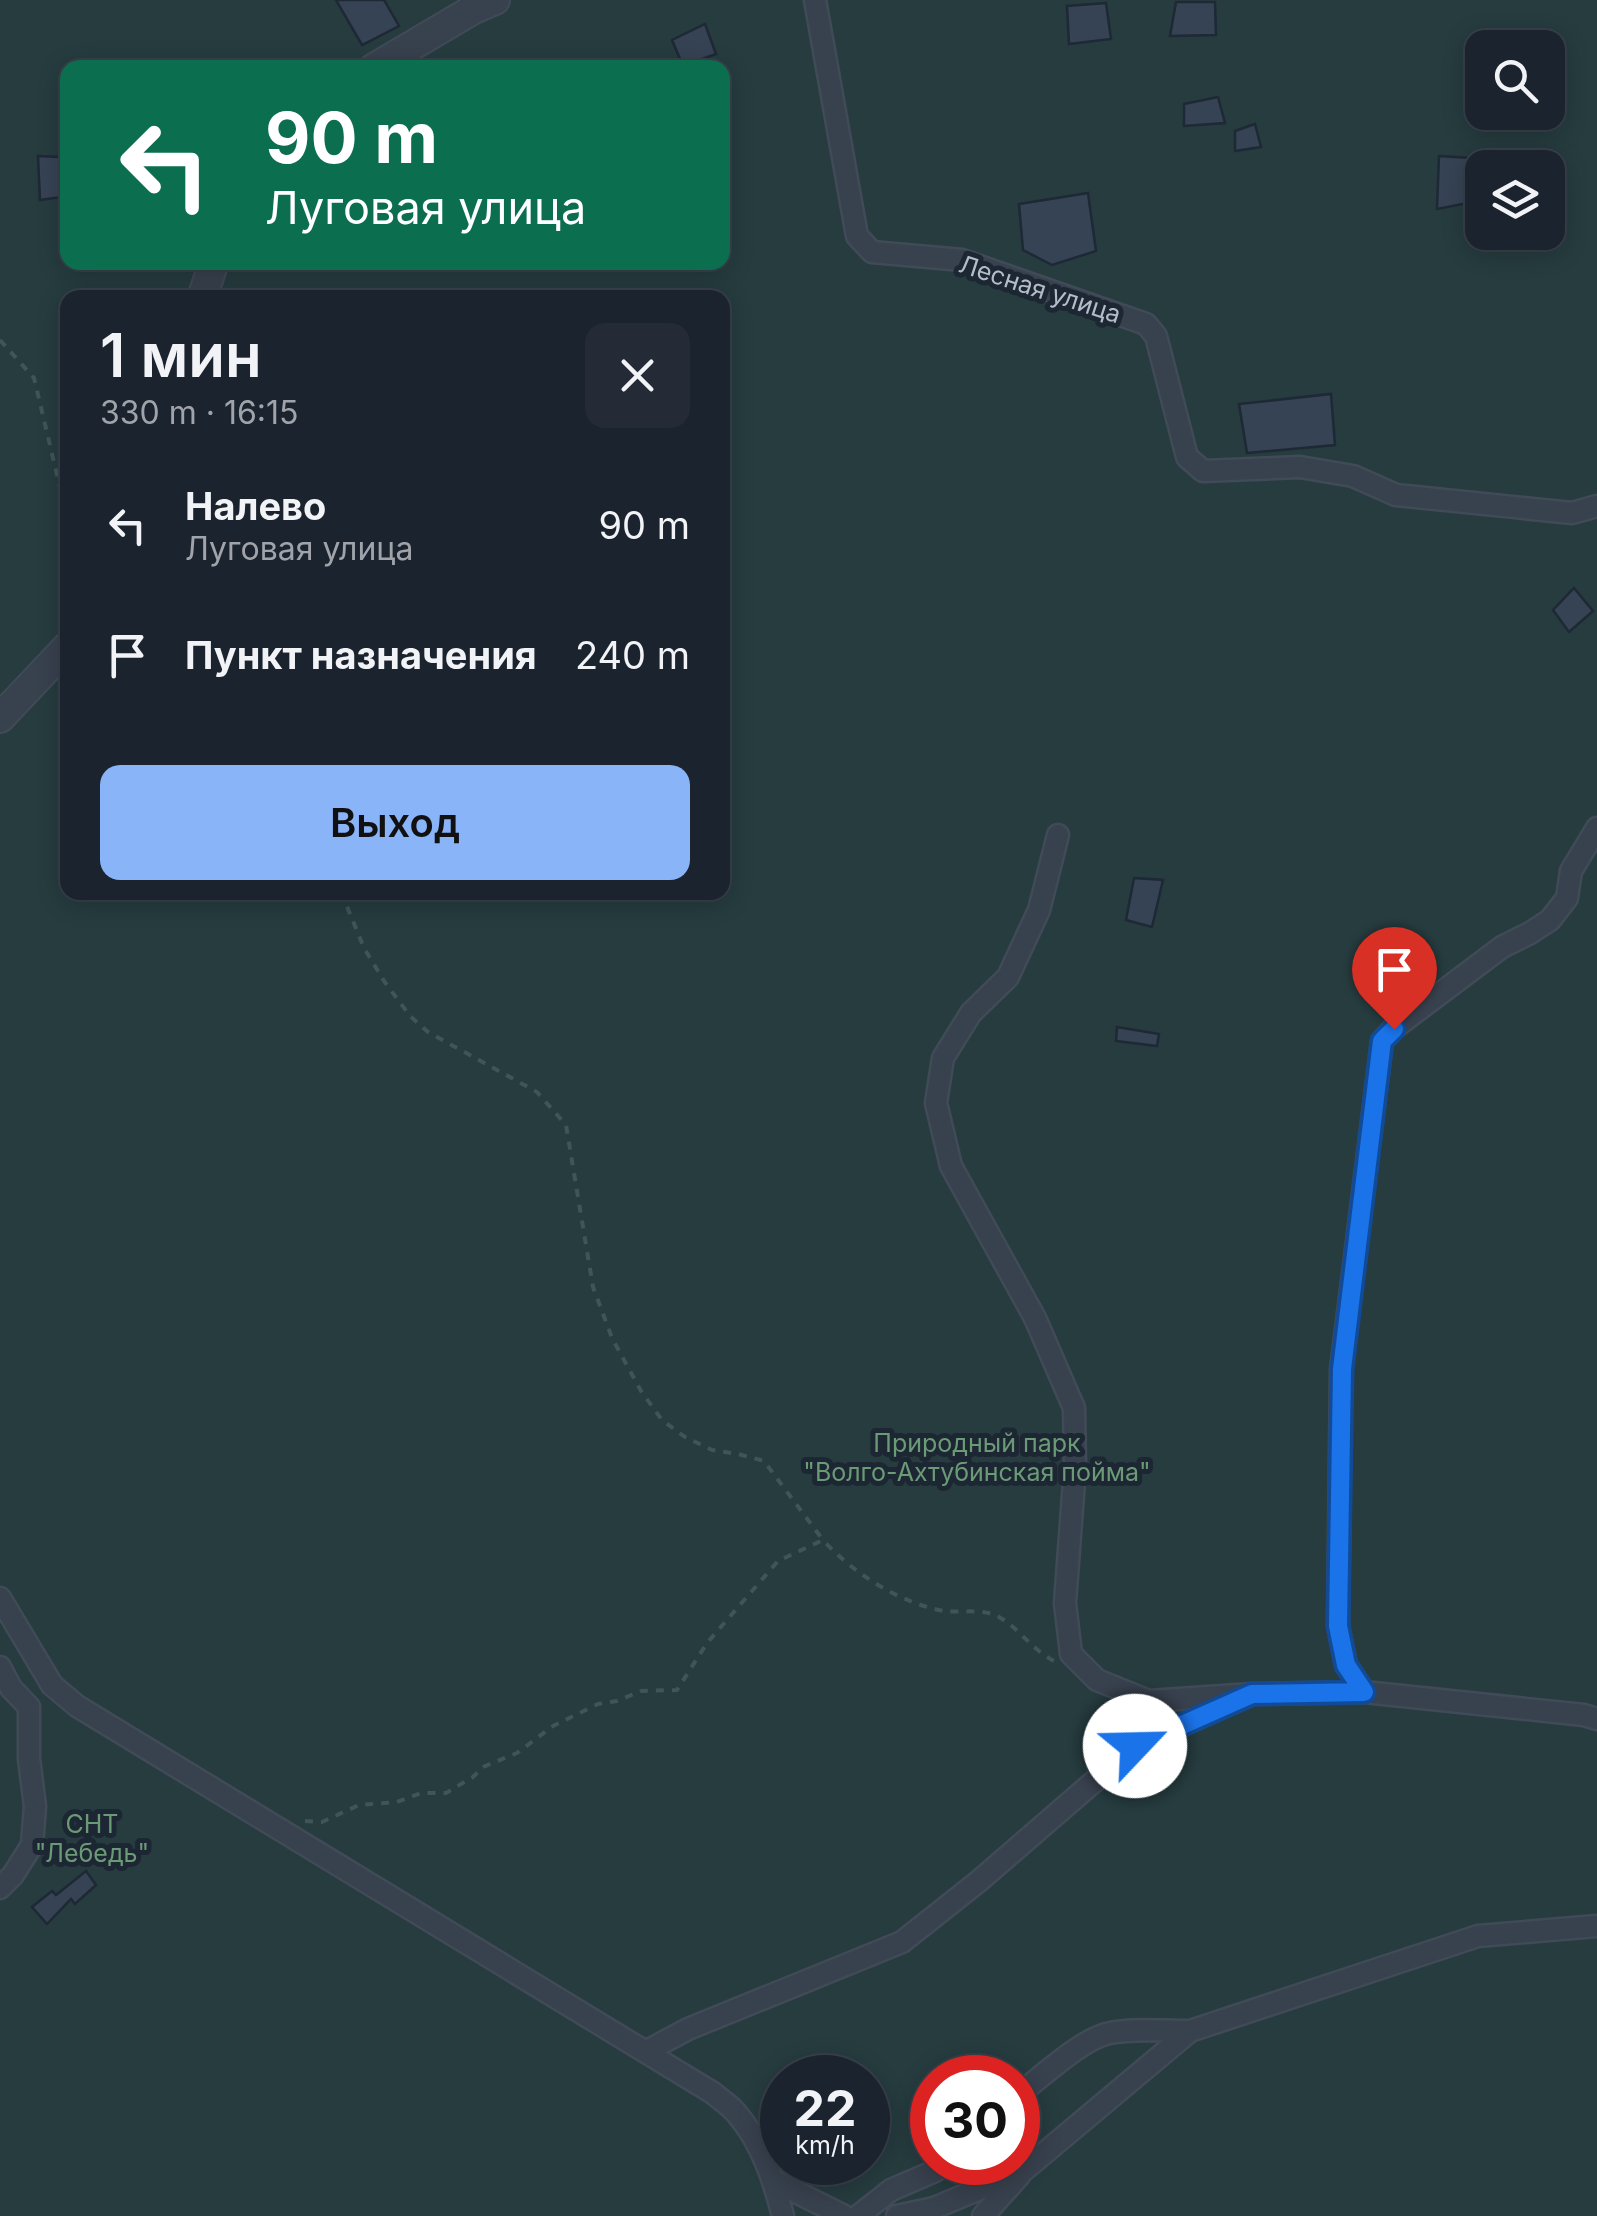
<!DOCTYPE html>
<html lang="ru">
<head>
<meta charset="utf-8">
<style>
	:root { --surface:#1b232e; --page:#242b36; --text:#f1f3f6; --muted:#a0a4aa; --line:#39404a; --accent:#8ab4f8 }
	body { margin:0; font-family:Inter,sans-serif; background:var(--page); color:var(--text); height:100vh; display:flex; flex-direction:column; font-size:38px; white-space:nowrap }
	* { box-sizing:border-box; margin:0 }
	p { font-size:32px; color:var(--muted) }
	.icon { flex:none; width:55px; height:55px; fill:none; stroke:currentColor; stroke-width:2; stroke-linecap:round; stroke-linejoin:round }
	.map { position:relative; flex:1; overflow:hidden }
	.drawer { position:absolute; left:60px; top:290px; width:670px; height:610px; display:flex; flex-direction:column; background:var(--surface); border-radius:20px; box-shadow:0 5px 25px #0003,0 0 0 2px var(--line) }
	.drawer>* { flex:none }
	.hud { position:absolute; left:60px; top:60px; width:670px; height:210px; border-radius:20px; box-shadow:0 5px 25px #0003,0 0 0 2px var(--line); background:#0b6e4f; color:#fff; overflow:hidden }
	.buttons { position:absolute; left:1465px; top:30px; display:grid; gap:20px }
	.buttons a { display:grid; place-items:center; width:100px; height:100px; border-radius:20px; background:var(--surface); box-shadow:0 5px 25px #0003,0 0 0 2px var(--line); font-size:50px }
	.speed { position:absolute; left:760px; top:2055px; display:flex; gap:20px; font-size:50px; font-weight:700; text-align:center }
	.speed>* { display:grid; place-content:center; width:130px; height:130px; border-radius:50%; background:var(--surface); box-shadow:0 5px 25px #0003,0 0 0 2px var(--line); line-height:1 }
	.speed small { font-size:25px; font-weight:400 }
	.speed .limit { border:15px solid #d22; background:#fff; color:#111 }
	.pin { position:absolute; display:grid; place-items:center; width:85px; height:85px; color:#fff; margin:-102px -42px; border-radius:50% 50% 50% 0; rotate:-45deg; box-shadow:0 0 10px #0007 }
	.pin .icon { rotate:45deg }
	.me { position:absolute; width:110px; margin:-55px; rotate:66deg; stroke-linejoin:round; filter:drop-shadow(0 0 8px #0008) }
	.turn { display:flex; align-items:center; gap:35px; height:210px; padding:0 40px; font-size:45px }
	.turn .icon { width:130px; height:130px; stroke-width:2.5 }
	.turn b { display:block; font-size:70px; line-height:85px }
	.round { display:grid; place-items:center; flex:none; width:105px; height:105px; border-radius:20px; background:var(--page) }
	.summary { display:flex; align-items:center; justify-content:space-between; height:170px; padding:0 40px }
	h1 { font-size:60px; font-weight:600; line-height:75px }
	.action { display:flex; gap:20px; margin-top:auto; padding:20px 40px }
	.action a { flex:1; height:115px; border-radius:20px; background:var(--accent); color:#111; font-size:40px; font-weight:600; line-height:115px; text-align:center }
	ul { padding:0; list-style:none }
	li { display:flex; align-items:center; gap:30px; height:130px; padding:0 40px }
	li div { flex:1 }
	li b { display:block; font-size:38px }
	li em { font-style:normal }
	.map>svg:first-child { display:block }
	.green { fill:#263c3f; fill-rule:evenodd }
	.building { fill:#364354; stroke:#1f2835; stroke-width:2.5 }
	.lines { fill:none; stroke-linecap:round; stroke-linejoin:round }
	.minor-casing { stroke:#414a57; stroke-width:25 }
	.tertiary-casing { stroke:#414a57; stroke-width:32 }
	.path { stroke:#3f5557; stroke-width:4; stroke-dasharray:8 8; stroke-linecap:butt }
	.minor { stroke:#38414e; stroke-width:20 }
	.tertiary { stroke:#38414e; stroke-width:28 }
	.route-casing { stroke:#114b97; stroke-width:25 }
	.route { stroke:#1a73e8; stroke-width:18 }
	.labels { text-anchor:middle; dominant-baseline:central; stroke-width:10; stroke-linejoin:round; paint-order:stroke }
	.street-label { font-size:25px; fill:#b4bcc9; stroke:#1d2633 }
	.park-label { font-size:25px; fill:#6b9a76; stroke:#1d2633 }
</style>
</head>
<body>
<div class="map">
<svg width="1597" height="2216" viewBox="0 0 1597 2216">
	<rect width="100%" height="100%" fill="#242f3e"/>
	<path class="green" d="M0,0H1597V2216H0ZM1482,48H1548V112H1482ZM68,68H722V262H68ZM1482,168H1548V232H1482ZM68,298H722V892H68ZM782,2078H868V2162H782ZM932,2078H1018V2162H932Z"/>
	<path class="building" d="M336,0H384L399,26L362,45Z
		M1176,2H1215L1216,35L1170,36Z
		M1106,3L1111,39L1069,44L1067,6Z
		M705,24L716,54L683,66L672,40Z
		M1218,97L1225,123L1184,126V104Z
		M1255,124L1261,147L1235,151V131Z
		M38,156L60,157L62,197L40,200Z
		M1439,156L1470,158L1473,202L1437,209Z
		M1088,193L1096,251L1052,265L1023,250L1019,204Z
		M1331,394L1335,445L1247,453L1239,404Z
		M1574,588L1593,611L1569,632L1553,610Z
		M1134,878L1163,880L1152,927L1126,920Z
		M1117,1027L1159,1034L1157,1046L1116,1041Z
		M86,1871L96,1885L75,1904L71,1899L47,1924L32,1907L52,1891L56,1895Z"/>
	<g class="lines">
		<g class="minor-casing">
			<path id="minor" d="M815,0L857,236L872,252L962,260L1146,324L1156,336L1187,457L1203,471L1300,467L1353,476L1396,495L1572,513L1597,506
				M1058,835L1039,910L1008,977L971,1013L943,1058L936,1103L951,1166L1035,1318L1074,1408L1075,1468L1065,1603L1071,1654L1097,1680L1149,1701L1252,1694
				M0,1598L52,1685L77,1706L713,2093C721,2100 731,2106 737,2114C762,2143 774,2181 783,2216
				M0,1667L11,1688L29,1707V1759L35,1806L32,1845L13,1875L0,1888
				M1364,1692L1346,1665L1338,1626L1341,1369L1382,1041L1393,1029L1502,947L1530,933L1550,920L1567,898L1571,871L1597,828
				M647,2051L688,2029L902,1942L979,1881L1135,1746L1252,1694L1364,1692L1584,1715L1597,1719
				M1018,2095C1041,2077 1083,2038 1110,2033C1136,2028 1164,2031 1190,2031
				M774,2181L844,2216
				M858,2216L891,2190L935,2171L947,2162
				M897,2216L934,2208L1023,2171L1190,2031L1478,1936L1597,1926
				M983,2216L1019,2176"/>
		</g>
		<g class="tertiary-casing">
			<path id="tertiary" d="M374,68L474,9L495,0
				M202,298L214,262
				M0,718L68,646"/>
		</g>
		<path class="path" d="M0,340L34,378L68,521
			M341,892L364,948L384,981L410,1016L428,1032L537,1092L566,1125L593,1287L612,1338L641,1391L662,1420L685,1437L712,1450L738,1454L764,1461L823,1540
			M305,1821L322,1822L359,1805L397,1802L421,1793H446L473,1777L483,1767L517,1753L553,1726L598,1704L617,1701L641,1691L677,1690L707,1643L778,1561L823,1540C853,1573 899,1603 944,1611C962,1613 983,1608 999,1617C1020,1629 1031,1649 1054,1661"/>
		<use href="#minor" class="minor"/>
		<use href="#tertiary" class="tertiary"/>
	</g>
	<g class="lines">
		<g class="route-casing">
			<path id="route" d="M1135,1746L1252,1694L1364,1692L1346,1665L1338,1626L1342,1369L1382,1041L1394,1029"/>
		</g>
		<use href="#route" class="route"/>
	</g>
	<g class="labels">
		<g class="street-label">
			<text transform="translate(1040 289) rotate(18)">Лесная улица</text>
		</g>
		<g class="park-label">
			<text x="977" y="1443">Природный парк<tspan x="977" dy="29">"Волго-Ахтубинская пойма"</tspan></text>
			<text x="92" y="1824">СНТ<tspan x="92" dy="29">"Лебедь"</tspan></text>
		</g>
	</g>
</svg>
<div class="buttons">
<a><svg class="icon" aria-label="search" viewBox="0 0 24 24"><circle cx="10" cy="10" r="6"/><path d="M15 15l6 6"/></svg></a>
<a><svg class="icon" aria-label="layers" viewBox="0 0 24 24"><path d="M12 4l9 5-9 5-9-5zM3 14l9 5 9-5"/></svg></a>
</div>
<div class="speed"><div>22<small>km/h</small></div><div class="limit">30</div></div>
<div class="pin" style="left:1394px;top:1029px;background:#d93025"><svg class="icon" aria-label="arrive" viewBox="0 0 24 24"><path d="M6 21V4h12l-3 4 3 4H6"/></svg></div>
<svg class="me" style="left:1135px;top:1746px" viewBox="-20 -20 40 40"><circle r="19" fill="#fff"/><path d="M0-13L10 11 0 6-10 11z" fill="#1a73e8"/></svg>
<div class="hud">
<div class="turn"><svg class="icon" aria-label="left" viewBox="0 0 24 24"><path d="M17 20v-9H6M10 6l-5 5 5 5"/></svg><div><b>90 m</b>Луговая улица</div></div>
</div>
<section class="drawer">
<div class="summary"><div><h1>1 мин</h1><p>330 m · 16:15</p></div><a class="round"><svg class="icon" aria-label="close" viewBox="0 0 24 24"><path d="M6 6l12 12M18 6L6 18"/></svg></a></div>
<ul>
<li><svg class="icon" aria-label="left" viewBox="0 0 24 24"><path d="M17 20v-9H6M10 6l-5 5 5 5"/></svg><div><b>Налево</b><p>Луговая улица</p></div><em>90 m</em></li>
<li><svg class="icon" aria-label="arrive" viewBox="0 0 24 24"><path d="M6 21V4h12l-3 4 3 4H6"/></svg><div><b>Пункт назначения</b></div><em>240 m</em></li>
</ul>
<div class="action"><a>Выход</a></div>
</section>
</div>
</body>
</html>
